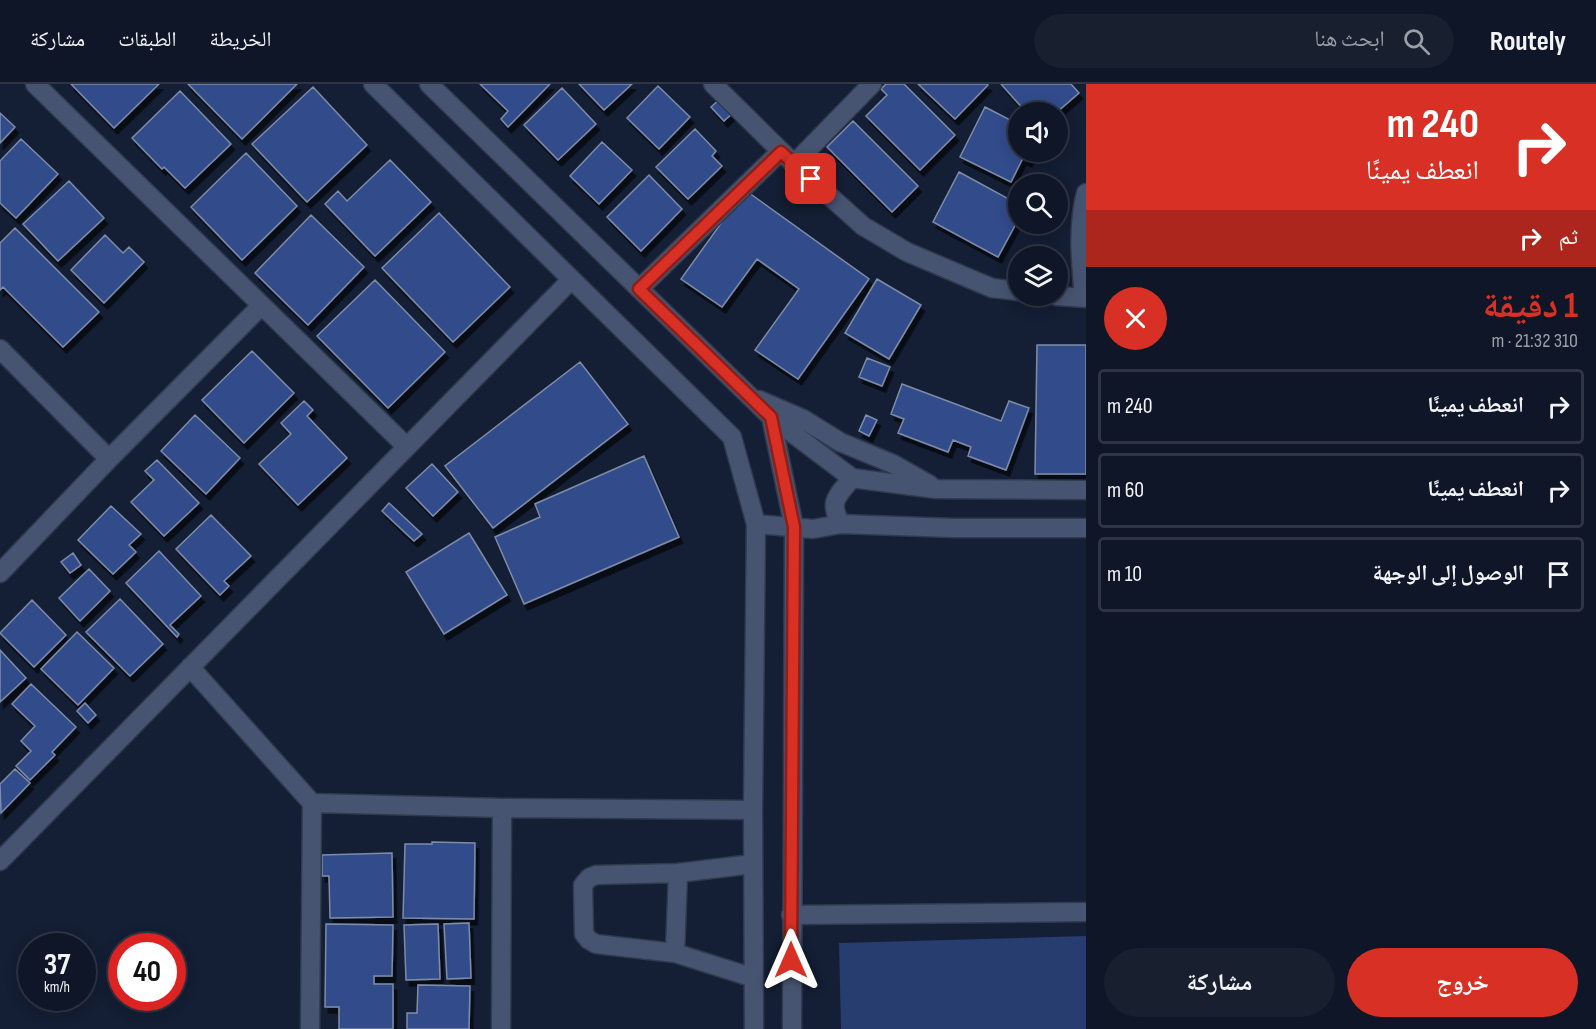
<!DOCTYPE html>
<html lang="ar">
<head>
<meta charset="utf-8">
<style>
	:root { --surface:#0f1627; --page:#181f2f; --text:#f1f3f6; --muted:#9b9fa7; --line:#2f3544; --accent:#d93025 }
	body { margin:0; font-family:"Sofia Sans Condensed","Noto Naskh Arabic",sans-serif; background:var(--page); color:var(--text); direction:rtl; height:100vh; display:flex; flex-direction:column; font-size:22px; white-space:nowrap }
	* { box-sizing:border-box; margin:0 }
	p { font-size:20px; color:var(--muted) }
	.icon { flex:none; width:33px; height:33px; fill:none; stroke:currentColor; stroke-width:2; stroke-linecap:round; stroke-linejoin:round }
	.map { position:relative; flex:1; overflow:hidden; direction:ltr }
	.sheet { display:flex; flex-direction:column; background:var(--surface); width:510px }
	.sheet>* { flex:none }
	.top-card { background:#d93025; color:#fff; overflow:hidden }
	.tools { position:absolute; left:1008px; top:18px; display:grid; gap:12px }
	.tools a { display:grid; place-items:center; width:60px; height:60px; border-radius:50%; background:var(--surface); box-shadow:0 3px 15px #0003,0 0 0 2px var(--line); font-size:30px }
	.speed { position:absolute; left:18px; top:849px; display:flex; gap:12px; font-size:30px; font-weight:700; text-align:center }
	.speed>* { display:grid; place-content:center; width:78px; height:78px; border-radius:50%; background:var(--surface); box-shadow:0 3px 15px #0003,0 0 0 2px var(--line); line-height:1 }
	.speed small { font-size:15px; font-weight:400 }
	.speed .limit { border:9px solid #d22; background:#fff; color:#111 }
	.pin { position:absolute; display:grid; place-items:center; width:51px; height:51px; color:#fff; margin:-26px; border-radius:12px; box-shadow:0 3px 9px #0006 }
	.me { position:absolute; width:66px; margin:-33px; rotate:0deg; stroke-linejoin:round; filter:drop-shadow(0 0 4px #0008) }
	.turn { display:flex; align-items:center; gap:21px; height:126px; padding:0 18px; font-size:27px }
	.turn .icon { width:78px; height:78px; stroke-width:2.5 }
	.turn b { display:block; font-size:42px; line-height:51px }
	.then { display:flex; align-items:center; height:57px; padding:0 18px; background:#0003; gap:12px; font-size:22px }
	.round { display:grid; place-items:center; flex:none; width:63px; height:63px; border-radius:32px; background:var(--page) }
	.overview { display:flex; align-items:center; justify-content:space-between; height:102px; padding:0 18px }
	h1 { font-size:36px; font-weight:700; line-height:45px; color:var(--accent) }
	.primary-button { display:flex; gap:12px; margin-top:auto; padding:12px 18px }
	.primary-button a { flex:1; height:69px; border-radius:36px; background:var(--accent); color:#fff; font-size:24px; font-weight:700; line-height:69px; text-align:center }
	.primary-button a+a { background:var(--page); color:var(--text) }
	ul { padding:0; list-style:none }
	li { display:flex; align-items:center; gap:18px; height:75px; margin:0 12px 9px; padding:0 6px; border:3px solid var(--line); border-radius:6px }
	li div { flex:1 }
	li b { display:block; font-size:22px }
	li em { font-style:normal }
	header { display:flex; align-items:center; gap:36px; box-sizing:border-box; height:84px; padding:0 30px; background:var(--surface); border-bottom:2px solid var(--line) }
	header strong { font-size:28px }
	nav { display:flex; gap:33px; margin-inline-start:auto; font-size:21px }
	.search { width:420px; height:54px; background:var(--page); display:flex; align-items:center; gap:15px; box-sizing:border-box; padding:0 21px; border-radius:33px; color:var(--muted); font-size:22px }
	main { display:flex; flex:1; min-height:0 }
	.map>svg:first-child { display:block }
	.green { fill:#273c6f }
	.building { fill:#304b8b; stroke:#7e8ca8; stroke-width:1.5; filter:url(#shadow) }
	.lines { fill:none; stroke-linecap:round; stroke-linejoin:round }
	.minor-casing { stroke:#303a4f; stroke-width:21 }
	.minor { stroke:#475471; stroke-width:18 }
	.route-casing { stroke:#8d1f18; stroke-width:15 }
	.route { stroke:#d93025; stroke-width:10 }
</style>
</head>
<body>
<header>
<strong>Routely</strong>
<div class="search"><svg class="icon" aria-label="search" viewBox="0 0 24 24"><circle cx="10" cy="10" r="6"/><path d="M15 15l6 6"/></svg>ابحث هنا</div>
<nav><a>الخريطة</a><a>الطبقات</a><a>مشاركة</a></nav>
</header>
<main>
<section class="sheet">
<div class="top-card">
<div class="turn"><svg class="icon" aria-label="right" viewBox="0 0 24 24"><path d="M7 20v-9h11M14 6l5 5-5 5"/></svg><div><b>240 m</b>انعطف يمينًا</div></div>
<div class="then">ثم<svg class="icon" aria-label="right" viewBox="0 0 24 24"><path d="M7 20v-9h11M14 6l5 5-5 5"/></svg></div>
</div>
<div class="overview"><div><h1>1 دقيقة</h1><p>310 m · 21:32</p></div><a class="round" style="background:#d93025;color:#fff"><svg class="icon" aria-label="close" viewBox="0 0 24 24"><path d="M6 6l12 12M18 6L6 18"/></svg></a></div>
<ul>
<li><svg class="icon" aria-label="right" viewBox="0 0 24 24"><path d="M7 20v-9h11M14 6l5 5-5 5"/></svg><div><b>انعطف يمينًا</b></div><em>240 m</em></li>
<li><svg class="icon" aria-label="right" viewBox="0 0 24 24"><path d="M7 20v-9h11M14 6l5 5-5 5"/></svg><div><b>انعطف يمينًا</b></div><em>60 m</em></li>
<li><svg class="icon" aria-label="arrive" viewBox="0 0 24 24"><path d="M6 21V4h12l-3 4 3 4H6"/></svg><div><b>الوصول إلى الوجهة</b></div><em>10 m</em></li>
</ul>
<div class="primary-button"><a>خروج</a><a>مشاركة</a></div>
</section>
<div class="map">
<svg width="1086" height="945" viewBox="0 0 1086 945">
	<defs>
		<filter id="shadow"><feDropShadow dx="3.5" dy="6" stdDeviation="0" flood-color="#0009"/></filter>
	</defs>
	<rect width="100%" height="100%" fill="#141e34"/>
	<path class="green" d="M1086,852V945H841L839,859Z"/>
	<path class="building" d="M71,0H159L114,44Z
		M188,0H297L242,55Z
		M480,0H550L508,43L501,35L508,27Z
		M579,0H632L604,26Z
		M886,0H904L955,51L920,86L866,32L887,11L881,5Z
		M918,0H987L988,1L955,35Z
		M1001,0H1071L1079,9L1057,28H1026Z
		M658,2L690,33L659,65L627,34Z
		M313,3L367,61L307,118L252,60Z
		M562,4L596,40L558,76L524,41Z
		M180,7L231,60L185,104L164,83L162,85L132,54Z
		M722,13L735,27L724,37L711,23Z
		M985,23L1018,40V68H1033L1028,77L1023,74L1011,98L960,73Z
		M0,29L15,43L0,59Z
		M853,37L918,102L892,128L827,63Z
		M695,45L716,67L712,72L722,82L688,115L656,83Z
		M21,55L58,90L16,134L0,119V77Z
		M602,58L632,86L599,120L570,92Z
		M246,69L297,122L242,176L191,123Z
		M390,76L431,118L375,172L325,120L338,107L347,117Z
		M959,88L1018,120V136L998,173L933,138Z
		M1036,90L1046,100H1026Z
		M649,91L682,125L641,167L607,133Z
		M69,97L104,134L58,177L23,140Z
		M745,106L869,195L798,295L755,266L799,205L757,175L722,223L681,195Z
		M439,129L510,203L453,258L382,184Z
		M311,131L364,183L308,241L255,189Z
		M15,144L99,228L63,263L3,203L0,206V159Z
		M105,151L123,169L129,163L144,178L104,219L71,186Z
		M877,195L921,221L889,275L845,249Z
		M375,196L445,268L388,324L317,252Z
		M1037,261H1086V390H1035Z
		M252,267L294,309L244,359L202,316Z
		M867,274L890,283L882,302L859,293Z
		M580,278L628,340L493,444L445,382Z
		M902,300L1001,337L1009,317L1029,324L1006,386L968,372L971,363L953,356L948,368L898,349L904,335L891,330Z
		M304,317L313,326L307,332L347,374L298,421L259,380L291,350L281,339Z
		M195,331L240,374L206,410L161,367Z
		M866,331L877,336L869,352L859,347Z
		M644,372L679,453L524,520L495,453L540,433L535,420Z
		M157,376L199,419L164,452L131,418L154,396L145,387Z
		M432,380L458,408L433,432L406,404Z
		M389,419L422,450L414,457L382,427Z
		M111,422L141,450L129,461L136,468L113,490L78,456Z
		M211,431L251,472L224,497L229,502L220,511L176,465Z
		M469,449L507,511L444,550L406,488Z
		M159,467L201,512L170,541L179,550L177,553L126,499Z
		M73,469L81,481L70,489L61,478Z
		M89,485L110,507L80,537L59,514Z
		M120,515L163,560L130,592L86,548Z
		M32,516L66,551L34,583L0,549Z
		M77,548L114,584L78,621L41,585Z
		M0,566L26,594L0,618Z
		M31,600L76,643L52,668L55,671L30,696L16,682L31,667L21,657L35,642L12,620Z
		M85,619L96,631L88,639L77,627Z
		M15,685L30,699L1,729L0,700Z
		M432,758L475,759L474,835L403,834L405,760H432Z
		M392,769L393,833L330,834L329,792H322V771Z
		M469,839L471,894L447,895L444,840Z
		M326,840L393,841L392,892H374V900H393V945H339V923H325Z
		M438,840L440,895L406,896L404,841Z
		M418,901L470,902L469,945H407V929H417Z"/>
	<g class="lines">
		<g class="minor-casing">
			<path id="minor" d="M35,0L407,363
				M373,0L732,353L756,440L753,726L754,945
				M429,0L771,333L794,443L792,945
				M713,0L794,80L863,142L907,168L992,204L1018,207
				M794,80L872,0
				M639,205L781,67
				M1057,212L1086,214
				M1084,214C1081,181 1077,142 1086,109
				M0,265L109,375
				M759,316L803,335L840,358L893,380L930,401
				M771,333L852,394
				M756,440L813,445L841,440L954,444H1086
				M841,440C828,417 837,413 852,394L936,405L1086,406
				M0,489L109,375L261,222
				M190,583L312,719L502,724L753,726
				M0,777L571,196
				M753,780L678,789L675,869L754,894
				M791,831L1086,828
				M675,869L596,860L589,856L584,850L583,801L589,794L596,791L678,789
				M310,945L312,719
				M501,945L502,724"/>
		</g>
		<use href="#minor" class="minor"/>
	</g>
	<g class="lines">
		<g class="route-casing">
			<path id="route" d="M791,876L794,443L771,333L639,205L781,68L811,95"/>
		</g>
		<use href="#route" class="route"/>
	</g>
</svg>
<div class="tools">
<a><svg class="icon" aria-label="sound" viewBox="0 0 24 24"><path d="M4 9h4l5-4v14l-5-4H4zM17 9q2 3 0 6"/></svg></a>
<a><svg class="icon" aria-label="search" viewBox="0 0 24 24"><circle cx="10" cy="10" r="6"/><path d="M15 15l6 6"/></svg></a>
<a><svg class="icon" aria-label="layers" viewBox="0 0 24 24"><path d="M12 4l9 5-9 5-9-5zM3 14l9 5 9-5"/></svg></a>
</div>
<div class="speed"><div>37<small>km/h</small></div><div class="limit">40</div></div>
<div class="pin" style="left:811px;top:95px;background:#d93025"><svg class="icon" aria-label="arrive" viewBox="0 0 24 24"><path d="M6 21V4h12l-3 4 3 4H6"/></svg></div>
<svg class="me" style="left:791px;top:876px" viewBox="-20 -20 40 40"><path d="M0-17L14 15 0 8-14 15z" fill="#d93025" stroke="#fff" stroke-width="4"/></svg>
</div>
</main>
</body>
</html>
